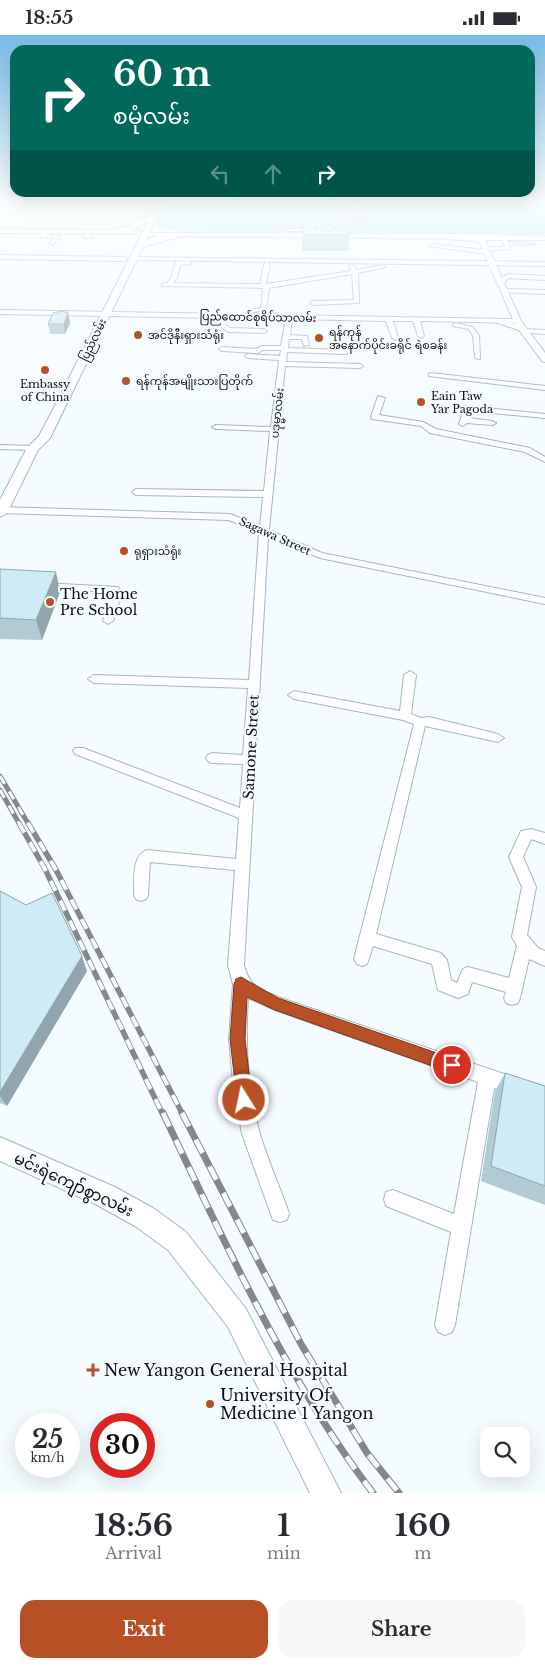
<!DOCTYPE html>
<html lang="en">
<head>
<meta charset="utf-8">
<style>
	:root { --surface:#fff; --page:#f7f7f7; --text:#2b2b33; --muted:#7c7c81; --accent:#b75125 }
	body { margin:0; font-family:"Libre Baskerville","Noto Sans Myanmar",serif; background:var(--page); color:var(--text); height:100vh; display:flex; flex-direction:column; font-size:19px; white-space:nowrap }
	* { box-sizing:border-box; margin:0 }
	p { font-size:16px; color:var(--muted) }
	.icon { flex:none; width:28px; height:28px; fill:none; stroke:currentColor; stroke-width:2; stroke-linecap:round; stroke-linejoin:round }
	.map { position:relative; height:1458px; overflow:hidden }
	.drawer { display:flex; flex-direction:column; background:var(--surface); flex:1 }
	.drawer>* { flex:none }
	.top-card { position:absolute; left:10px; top:10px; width:525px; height:152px; border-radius:15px; box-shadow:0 5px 20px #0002; background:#00695c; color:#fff; overflow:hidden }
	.fabs { position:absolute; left:480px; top:1392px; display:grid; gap:10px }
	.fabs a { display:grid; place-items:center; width:50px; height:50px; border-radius:10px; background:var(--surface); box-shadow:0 5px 20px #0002; font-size:25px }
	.speed { position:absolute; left:15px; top:1378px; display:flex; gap:10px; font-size:25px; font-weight:700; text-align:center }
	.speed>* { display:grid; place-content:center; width:65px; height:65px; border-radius:50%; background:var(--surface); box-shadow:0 5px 20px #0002; line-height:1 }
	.speed small { font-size:12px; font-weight:400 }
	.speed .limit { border:8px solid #d22; background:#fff; color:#111 }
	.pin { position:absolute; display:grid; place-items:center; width:42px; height:42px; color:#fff; margin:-21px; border:2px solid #fff; border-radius:50%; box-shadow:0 1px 5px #0007 }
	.me { position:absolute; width:55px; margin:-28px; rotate:350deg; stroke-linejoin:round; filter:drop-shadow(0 0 4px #0008) }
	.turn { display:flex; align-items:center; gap:18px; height:105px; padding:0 20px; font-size:22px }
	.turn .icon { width:65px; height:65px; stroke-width:2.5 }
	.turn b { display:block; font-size:35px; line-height:42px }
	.lanes { display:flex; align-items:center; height:48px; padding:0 20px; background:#0003; justify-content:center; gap:25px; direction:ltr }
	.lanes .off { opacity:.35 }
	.eta { display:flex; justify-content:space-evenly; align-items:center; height:85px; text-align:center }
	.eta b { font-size:30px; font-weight:800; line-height:35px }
	.primary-button { display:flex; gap:10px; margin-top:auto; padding:10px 20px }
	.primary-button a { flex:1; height:58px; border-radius:15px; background:var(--accent); color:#fff; font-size:20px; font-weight:800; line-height:58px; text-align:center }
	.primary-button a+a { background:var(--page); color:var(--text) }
	.status { display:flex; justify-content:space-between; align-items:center; height:35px; padding:0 25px; background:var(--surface); direction:ltr }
	.status svg { height:14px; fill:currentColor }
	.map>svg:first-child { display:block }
	.green { fill:#a6e1f5 }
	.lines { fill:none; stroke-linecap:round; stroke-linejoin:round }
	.minor-casing { stroke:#a5b6bc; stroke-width:2 }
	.major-casing { stroke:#a5b6bc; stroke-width:2 }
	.highway-casing { stroke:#a5b6bc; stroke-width:2 }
	.minor { fill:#fff; fill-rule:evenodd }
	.major { fill:#fff; fill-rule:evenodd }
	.highway { fill:#fff; fill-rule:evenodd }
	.rail-far2-casing { stroke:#82888b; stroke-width:5 }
	.rail-far1-casing { stroke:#82888b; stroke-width:5.5 }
	.rail-casing { stroke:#82888b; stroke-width:7 }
	.rail-far2 { stroke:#f5fcff; stroke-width:3; stroke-dasharray:9; stroke-linecap:butt }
	.rail-far1 { stroke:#f5fcff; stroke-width:4; stroke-dasharray:11; stroke-linecap:butt }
	.rail { stroke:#f5fcff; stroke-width:5; stroke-dasharray:15; stroke-linecap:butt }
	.wall { fill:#b0cbd4 }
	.shaded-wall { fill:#90a5ad }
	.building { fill:#cdecf7; stroke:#90a5ad }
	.route { fill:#b75125; stroke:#773518 }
	.poi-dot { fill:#b75125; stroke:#f5fcff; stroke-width:2 }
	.labels { text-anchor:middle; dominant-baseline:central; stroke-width:4.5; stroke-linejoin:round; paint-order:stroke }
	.far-street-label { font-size:11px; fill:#0a1012; stroke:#f5fcff }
	.far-poi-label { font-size:11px; fill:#0a1012; stroke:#f5fcff; text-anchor:start }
	.poi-label { font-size:14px; fill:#0a1012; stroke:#f5fcff; text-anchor:start }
	.street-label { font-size:14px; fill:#0a1012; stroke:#f5fcff }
	.near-street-label { font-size:16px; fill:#0a1012; stroke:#f5fcff }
	.near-poi-label { font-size:16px; fill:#0a1012; stroke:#f5fcff; text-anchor:start }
</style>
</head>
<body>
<div class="status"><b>18:55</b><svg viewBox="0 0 49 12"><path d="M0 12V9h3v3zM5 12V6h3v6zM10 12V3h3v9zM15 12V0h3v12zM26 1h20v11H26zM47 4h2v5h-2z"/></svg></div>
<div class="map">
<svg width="545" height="1458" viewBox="0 0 545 1458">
	<rect width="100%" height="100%" fill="#f5fcff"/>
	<path class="green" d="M167,166H545V199L174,196L160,193L155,188Z"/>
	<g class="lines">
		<g class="minor-casing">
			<path id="minor" d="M310,187L314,188L315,196H287L285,200L280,199L286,194H310Z
				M42,197H46V199L60,201L53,210L50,208L54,203L40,202Z
				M88,197L93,203H83V201Z
				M449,201L476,203L486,208L483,210L475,206L447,204Z
				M504,201L508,207L536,209L509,210L510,214L487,216L490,217L487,219L428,211L431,209L484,215L486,212H505L501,203Z
				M0,220L125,222L128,224L125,226L0,224Z
				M133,222L545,227V231L131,225Z
				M189,226L191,229L180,230L177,243L173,248L260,249L264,229L267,227L270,229L266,249L352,236L349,231L352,229L357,235L383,230L386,232L358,238L359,268L313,270L310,268L313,266L354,265L352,239L269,253L266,275L249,278L247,275L261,273L263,253L162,251V249L167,248L171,243L176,227Z
				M508,239L545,241V245L508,243L505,247L496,245Z
				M504,254L545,255V259L502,257Z
				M0,275L517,284L520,286L517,288L420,286L424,301L421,303L418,301L413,286H393L398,303L395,305L392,303L386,286L292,284L290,300L307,301L309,310L304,311L302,304H289L288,313L344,315L357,311L360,313L345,319L287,317L286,327L360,329L363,331L360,333L285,331L269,495L322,518L545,563V569L320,523L268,502L244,930C250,952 258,953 278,962L545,1053V1071L494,1053L455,1290L452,1297L445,1300L438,1297L435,1290L451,1197L386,1171L384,1164L386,1157L393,1155L454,1179L478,1047L275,975L248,963C245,1009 247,1055 260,1099C268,1126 280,1152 289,1178L287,1185L280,1187L273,1185L242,1099L233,1048L229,1004L233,949L228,930L235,835L150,827L148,860L146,864L141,866L136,864L134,860C135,845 131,821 147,815L236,824L239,783L75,719L73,716L75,713H83L240,773L243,729L212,728L208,726L206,723L208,720L212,718L243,720L248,653L94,648L88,644L94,640L249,645L259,498L229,485L0,478V472L230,479L260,491L263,462L136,460L132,457L136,454L264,456L270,396L216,394L212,392L216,390L271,392L279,325L248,323L245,321L248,319L280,321L281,315H263L257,318L222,316L219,314L222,312L256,314L262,311H281L286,284L224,283L226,290L230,293L264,294L267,296L264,298L228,297L220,291L218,283L0,279Z
				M455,288L473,292L479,301L480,324L475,323L473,301L469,294L453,291V289Z
				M523,294L545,295V299L521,297L520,296Z
				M431,338L545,351V355L429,341V339Z
				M378,361L385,363L379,380L423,387L436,394L530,413L545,422V427L525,417L430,398L421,391L372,384L371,382Z
				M465,371L545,379V383L471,376L469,383L492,386L496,388L492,390L467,388L463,391L459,389Z
				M0,410L33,411L37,413L33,415L0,414Z
				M42,548L118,552L121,559L113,586L108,589L103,586L110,557L38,553L37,551Z
				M410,636L416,640L411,679L421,683L429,682L498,699L504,703L498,707L425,691L376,899L441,918L447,925L451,945L457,948L463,934L468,932L509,943L517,911L512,902L522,852L509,822L521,796L531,794L545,798V809L531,804L523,822L536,852L527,900L538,913L545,916V931L529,924L520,963L518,968L512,970L506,968L504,963L506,957L472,947L468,959L458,963L438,955L432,929L373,911L367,929L362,931L357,929L354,924L414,689L403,685L294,664L288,660L294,656L400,676L404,640Z"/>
		</g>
		<g class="major-casing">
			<path id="major" d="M0,194L138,195L141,197L138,199L0,198Z
				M145,198L480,199L545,201V205H485L521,286L545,318V327L542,326L519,295L491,286L495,284L515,289L478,204L143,201V199Z
				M0,1102L115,1152L153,1173L186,1197L246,1274L341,1458H310L228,1292L168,1215L135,1191L97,1170L0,1126Z"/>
		</g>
		<g class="highway-casing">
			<path id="highway" d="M157,166H164L146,205C156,202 175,194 185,200L143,212L50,403L38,415L7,478L0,482V465L27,413L39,401L58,365L148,186L133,195L109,199L105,197L128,191L143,182L149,183Z"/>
		</g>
		<use href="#minor" class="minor"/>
		<use href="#major" class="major"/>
		<use href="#highway" class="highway"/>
		<g class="rail-far2-casing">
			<path id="rail-far2" d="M0,741L29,790
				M0,755L20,790"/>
		</g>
		<g class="rail-far1-casing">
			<path id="rail-far1" d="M19,788L46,836L163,1080
				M28,788L55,833L183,1080"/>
		</g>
		<g class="rail-casing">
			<path id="rail" d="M163,1078C224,1206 287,1346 373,1458
				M182,1078L301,1309L367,1418L399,1458"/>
		</g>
		<use href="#rail-far2" class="rail-far2"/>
		<use href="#rail-far1" class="rail-far1"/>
		<use href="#rail" class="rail"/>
	</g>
	<path class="wall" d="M349,166L366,183L365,191L349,190Z
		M303,188H316V194L329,197L350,198L348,216H302Z
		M68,278L70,288L65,299H50L48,289Z
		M0,534L60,557L42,605L0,604Z
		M0,856L87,936L7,1071L0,1068Z
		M505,1038L545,1051V1170L481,1146L495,1056Z"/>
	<path class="shaded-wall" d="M68,278L70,288L65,299L64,289Z
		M56,537L60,557L42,605L36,585Z
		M82,921L87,936L7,1071L0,1061V1057Z"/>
	<path class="building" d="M349,166H358L366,183H349Z
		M303,188H316L315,194L319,193L329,197L334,195V193L350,198L349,200L303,199Z
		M62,276L68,278L64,289H48L53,278Z
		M0,534L56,537L36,585L0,583Z
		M0,856L26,870L52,858L82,921L0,1057Z
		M505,1038L545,1051V1151L491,1131Z"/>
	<linearGradient id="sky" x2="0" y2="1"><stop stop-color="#7abce7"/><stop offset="0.45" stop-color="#fafeff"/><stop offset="1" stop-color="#fafeff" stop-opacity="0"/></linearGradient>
	<rect width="545" height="370" fill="url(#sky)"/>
	<path class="route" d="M241,942L278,963L457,1025L459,1030L457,1036L452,1038L275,975L247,962L245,1004L252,1065L250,1071L244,1073L239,1071L237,1065L230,1004L234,949L236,944Z"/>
	<g class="poi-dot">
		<circle cx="138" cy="300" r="5"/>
		<circle cx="319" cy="303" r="5"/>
		<circle cx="45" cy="335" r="5"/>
		<circle cx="126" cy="346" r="5"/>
		<circle cx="421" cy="367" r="5"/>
		<circle cx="124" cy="516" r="5"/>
		<circle cx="50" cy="567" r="5"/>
		<path d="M90.5 1327.5h5v5h5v5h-5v5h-5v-5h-5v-5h5z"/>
		<circle cx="210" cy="1369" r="5"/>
	</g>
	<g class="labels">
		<g class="far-street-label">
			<text transform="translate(258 282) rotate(1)">ပြည်ထောင်စုရိပ်သာလမ်း</text>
			<text transform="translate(93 305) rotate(-64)">ပြည်လမ်း</text>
			<text transform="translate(277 378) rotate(-84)">ပဒုမ္မာလမ်း</text>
			<text transform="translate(275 501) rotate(24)">Sagawa Street</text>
		</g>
		<g class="far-poi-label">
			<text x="329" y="297">ရန်ကုန်<tspan x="329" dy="13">အနောက်ပိုင်းခရိုင် ရဲစခန်း</tspan></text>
			<text x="148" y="300">အင်ဒိုနီးရှားသံရုံး</text>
			<text x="136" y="346">ရန်ကုန်အမျိုးသားပြတိုက်</text>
			<text x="45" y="349" text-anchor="middle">Embassy<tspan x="45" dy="13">of China</tspan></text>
			<text x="431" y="361">Eain Taw<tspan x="431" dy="13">Yar Pagoda</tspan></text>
			<text x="134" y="516">ရုရှားသံရုံး</text>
		</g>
		<g class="poi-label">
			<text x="60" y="559">The Home<tspan x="60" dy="16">Pre School</tspan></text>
		</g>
		<g class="street-label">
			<text transform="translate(251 712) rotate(-87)">Samone Street</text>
		</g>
		<g class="near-street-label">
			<text transform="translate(74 1149) rotate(25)">မင်းရဲကျော်စွာလမ်း</text>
		</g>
		<g class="near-poi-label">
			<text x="104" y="1335">New Yangon General Hospital</text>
			<text x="220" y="1360">University Of<tspan x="220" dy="18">Medicine 1 Yangon</tspan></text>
		</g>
	</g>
</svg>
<div class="fabs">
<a><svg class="icon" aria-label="search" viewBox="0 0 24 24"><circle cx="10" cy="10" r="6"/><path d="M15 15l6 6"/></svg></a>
</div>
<div class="speed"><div>25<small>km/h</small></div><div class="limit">30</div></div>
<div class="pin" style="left:452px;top:1030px;background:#d93025"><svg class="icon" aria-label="arrive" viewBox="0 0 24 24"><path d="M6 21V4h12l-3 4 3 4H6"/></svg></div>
<svg class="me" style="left:244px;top:1065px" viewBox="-20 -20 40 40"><circle r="17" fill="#b75125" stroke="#fff" stroke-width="3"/><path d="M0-11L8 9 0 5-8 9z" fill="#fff"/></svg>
<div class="top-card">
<div class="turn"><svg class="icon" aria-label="right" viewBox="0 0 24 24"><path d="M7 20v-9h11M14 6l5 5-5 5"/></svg><div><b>60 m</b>စမုံလမ်း</div></div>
<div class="lanes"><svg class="icon off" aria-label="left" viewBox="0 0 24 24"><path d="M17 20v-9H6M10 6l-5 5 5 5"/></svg><svg class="icon off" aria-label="ahead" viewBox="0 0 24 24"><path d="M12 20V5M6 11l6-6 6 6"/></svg><svg class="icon" aria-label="right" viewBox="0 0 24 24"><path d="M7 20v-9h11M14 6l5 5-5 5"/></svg></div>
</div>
</div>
<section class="drawer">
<div class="eta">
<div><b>18:56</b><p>Arrival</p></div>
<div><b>1</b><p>min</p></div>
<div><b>160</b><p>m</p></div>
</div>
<div class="primary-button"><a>Exit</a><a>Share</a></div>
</section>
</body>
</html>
